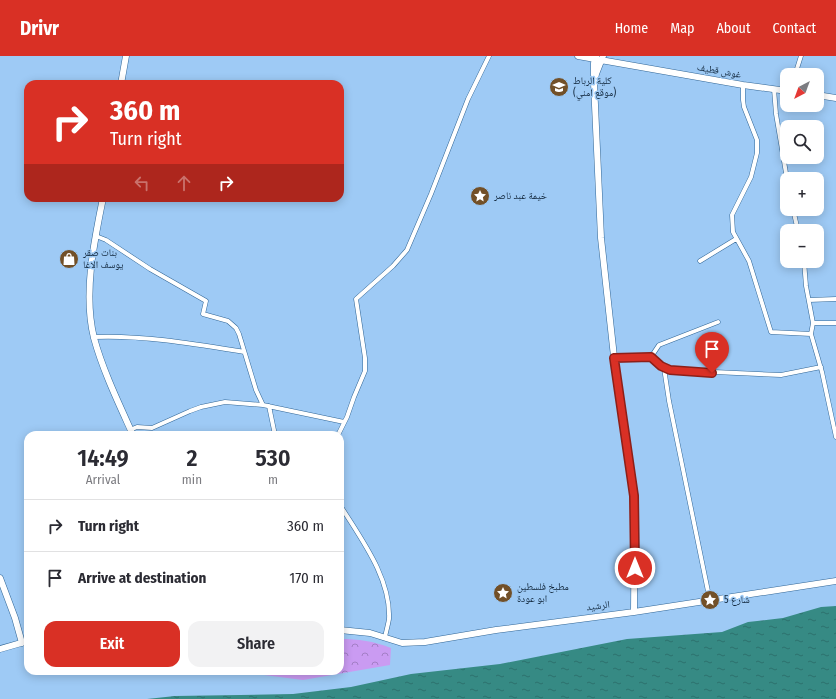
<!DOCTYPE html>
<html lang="en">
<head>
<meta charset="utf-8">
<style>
	:root { --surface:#fff; --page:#f2f2f3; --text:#2b2b33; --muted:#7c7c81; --line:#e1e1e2; --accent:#d93025 }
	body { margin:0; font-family:"Fira Sans Condensed","Noto Naskh Arabic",sans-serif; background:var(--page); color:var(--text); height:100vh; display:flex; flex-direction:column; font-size:15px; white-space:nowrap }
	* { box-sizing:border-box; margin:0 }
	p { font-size:13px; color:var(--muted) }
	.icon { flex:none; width:22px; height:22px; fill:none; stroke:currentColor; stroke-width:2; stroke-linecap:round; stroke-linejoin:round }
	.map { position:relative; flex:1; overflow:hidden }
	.details { position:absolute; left:24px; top:375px; width:320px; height:244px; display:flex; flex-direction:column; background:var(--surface); border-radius:12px; box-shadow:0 2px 10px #0003 }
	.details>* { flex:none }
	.guide { position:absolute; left:24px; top:24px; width:320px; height:122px; border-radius:12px; box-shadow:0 2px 10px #0003; background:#d93025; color:#fff; overflow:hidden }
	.needle { width:26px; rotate:221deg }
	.buttons { position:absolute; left:780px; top:12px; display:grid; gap:8px }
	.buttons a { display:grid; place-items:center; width:44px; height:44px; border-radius:8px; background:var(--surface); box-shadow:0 2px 10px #0003; font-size:20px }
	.pin { position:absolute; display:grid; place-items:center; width:34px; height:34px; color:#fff; margin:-41px -17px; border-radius:50% 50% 50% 0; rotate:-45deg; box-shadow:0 0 4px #0007 }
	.pin .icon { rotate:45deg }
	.me { position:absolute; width:44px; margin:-22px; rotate:0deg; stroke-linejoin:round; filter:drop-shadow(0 0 3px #0008) }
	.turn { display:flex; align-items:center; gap:14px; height:84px; padding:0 20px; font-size:18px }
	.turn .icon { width:52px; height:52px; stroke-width:2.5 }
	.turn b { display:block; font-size:28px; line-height:34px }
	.lanes { display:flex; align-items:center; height:38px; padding:0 20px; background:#0003; justify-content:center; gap:20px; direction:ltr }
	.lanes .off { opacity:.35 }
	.eta { display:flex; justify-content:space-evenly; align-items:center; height:68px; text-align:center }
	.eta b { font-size:24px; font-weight:600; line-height:28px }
	.button { display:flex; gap:8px; margin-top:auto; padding:8px 20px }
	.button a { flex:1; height:46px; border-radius:12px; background:var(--accent); color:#fff; font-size:16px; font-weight:600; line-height:46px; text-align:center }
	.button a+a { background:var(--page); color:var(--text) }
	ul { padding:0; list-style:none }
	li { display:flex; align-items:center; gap:12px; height:52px; padding:0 20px; border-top:1px solid var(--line) }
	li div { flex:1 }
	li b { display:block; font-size:15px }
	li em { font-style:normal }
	header { display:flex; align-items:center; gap:24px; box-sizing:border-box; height:56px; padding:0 20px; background:var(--accent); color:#fff }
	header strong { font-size:19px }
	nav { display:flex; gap:22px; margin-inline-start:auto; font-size:14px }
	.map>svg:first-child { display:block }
	.park { fill:url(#park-crowns) }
	.water { fill:url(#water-ripples) }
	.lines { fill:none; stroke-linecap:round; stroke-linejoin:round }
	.street-casing { stroke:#316696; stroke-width:5 }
	.secondary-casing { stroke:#316696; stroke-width:7 }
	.street { stroke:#fff; stroke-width:4 }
	.secondary { stroke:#fff; stroke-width:6 }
	.route-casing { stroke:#8d1f18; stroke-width:10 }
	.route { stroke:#d93025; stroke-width:7 }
	.labels { text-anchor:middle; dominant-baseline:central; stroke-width:3; stroke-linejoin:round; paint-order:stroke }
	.street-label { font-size:10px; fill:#11273c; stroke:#9ecaf5 }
	.poi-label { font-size:10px; fill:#11273c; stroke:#9ecaf5; text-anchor:start }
</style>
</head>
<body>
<header>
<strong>Drivr</strong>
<nav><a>Home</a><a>Map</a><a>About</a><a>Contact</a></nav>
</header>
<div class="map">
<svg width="836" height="643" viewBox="0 0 836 643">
	<defs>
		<pattern id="park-crowns" width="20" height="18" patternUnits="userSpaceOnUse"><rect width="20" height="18" fill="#ca9bf2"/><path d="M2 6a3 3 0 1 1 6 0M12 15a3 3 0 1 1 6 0" fill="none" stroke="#a37ec5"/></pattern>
		<pattern id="water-ripples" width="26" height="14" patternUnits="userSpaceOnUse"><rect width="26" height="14" fill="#368a84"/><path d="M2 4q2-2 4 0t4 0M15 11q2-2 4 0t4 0" fill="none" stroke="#2c716d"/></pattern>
	</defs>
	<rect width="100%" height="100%" fill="#9ecaf5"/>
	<path class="park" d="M340,583C359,583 373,585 391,592L390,609L303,624L264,619V615H340Z"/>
	<path class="water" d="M836,550V643H147L175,640L293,638L351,631L411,618L500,608L627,583L722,576L748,566L783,562L821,551Z"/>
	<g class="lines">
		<g class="street-casing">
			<path id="street" d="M795,19L801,0
				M743,29V44L744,51L757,84V97L751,121L732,159L733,176L749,205L771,276L811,278L822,316L836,381
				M774,33L776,58L787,123
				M793,153L798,175
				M96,180L106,184L150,213L206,245L203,258L228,265L236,272L239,278L256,334L263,349
				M700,205L736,183
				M804,205L806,230L813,267L811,278
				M809,244L836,243
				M813,267H836
				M94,281C144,279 195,288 244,296
				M651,301L659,289L718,266
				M614,302L651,301L661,310L670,314L781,319L821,311
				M664,312L669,345L710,545
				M269,350L275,379
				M130,374L137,371L152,372L190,355L201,351L225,346L263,349L344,366
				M338,379L347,361L354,341L365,315V302L356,243L393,210L407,194L431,138L468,43L489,0
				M340,449C361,483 391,522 389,563C388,569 386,576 385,581"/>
		</g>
		<g class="secondary-casing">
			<path id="secondary" d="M578,0L743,29L787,35
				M603,0L596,18L594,27L601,182L617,328L635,440L634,556
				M594,20V7L596,0
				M121,28L126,0
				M817,39L836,42
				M103,142C94,186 83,238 94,282C103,315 119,348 133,379
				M0,522L15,562L22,587
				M340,574L370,577L402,587L425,586L496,574L634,556L836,525
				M0,593L28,585"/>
		</g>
		<use href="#street" class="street"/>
		<use href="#secondary" class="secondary"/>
	</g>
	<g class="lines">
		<g class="route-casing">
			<path id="route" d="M635,512L634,440L614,302L651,301L661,310L670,314L712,317"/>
		</g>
		<use href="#route" class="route"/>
	</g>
	<defs>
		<g id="university-disc" transform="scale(1)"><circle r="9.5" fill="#725028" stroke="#9ecaf5"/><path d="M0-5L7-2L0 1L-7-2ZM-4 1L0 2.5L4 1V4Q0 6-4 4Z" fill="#fff"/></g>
		<g id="sight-disc" transform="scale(1)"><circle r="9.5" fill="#725028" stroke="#9ecaf5"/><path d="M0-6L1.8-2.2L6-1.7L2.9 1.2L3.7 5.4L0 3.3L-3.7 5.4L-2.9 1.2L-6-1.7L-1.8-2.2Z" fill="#fff"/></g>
		<g id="shop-disc" transform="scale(1)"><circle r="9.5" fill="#725028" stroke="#9ecaf5"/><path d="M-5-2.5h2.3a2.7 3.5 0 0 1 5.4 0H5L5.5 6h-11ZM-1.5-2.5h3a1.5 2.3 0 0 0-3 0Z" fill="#fff"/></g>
	</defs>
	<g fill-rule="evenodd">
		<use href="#university-disc" x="559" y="31"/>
		<use href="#sight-disc" x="480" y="140"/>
		<use href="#shop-disc" x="69" y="203"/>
		<use href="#sight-disc" x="503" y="537"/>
		<use href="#sight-disc" x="710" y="544"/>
	</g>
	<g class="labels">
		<g class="street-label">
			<text transform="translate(719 15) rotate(10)">غوش قطيف</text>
			<text transform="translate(598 550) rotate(-7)">الرشيد</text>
		</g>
		<g class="poi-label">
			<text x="573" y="25">كلية الرباط<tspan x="573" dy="12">(موقع امني)</tspan></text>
			<text x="494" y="140">خيمة عبد ناصر</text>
			<text x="83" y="197">بنات صقر<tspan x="83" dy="12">يوسف الاغا</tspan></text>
			<text x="517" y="531">مطبخ فلسطين<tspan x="517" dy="12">ابو عودة</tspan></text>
			<text x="724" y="544">شارع 5</text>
		</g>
	</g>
</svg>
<div class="buttons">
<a><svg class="needle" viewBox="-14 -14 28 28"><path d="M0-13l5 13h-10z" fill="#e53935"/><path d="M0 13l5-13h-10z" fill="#7c7c81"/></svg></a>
<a><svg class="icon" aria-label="search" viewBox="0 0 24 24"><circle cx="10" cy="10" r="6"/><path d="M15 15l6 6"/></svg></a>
<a>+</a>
<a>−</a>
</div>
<div class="pin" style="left:712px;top:317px;background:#d93025"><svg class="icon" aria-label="arrive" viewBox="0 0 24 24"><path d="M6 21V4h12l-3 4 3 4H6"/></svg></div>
<svg class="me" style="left:635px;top:512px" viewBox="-20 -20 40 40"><circle r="17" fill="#d93025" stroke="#fff" stroke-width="3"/><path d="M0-11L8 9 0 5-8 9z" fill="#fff"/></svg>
<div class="guide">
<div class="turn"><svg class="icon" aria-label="right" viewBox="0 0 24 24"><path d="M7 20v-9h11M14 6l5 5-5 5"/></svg><div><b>360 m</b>Turn right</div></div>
<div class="lanes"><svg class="icon off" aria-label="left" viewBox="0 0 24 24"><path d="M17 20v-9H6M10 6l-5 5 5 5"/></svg><svg class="icon off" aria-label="ahead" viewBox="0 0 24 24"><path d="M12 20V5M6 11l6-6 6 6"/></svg><svg class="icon" aria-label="right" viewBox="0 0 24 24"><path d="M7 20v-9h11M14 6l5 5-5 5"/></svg></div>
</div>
<section class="details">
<div class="eta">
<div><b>14:49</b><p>Arrival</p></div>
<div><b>2</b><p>min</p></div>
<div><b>530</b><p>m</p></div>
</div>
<ul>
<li><svg class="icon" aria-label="right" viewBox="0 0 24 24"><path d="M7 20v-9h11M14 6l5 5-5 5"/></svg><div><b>Turn right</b></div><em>360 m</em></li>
<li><svg class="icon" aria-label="arrive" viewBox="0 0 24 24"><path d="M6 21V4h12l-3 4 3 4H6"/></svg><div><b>Arrive at destination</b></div><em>170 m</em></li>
</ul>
<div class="button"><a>Exit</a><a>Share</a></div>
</section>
</div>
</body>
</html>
